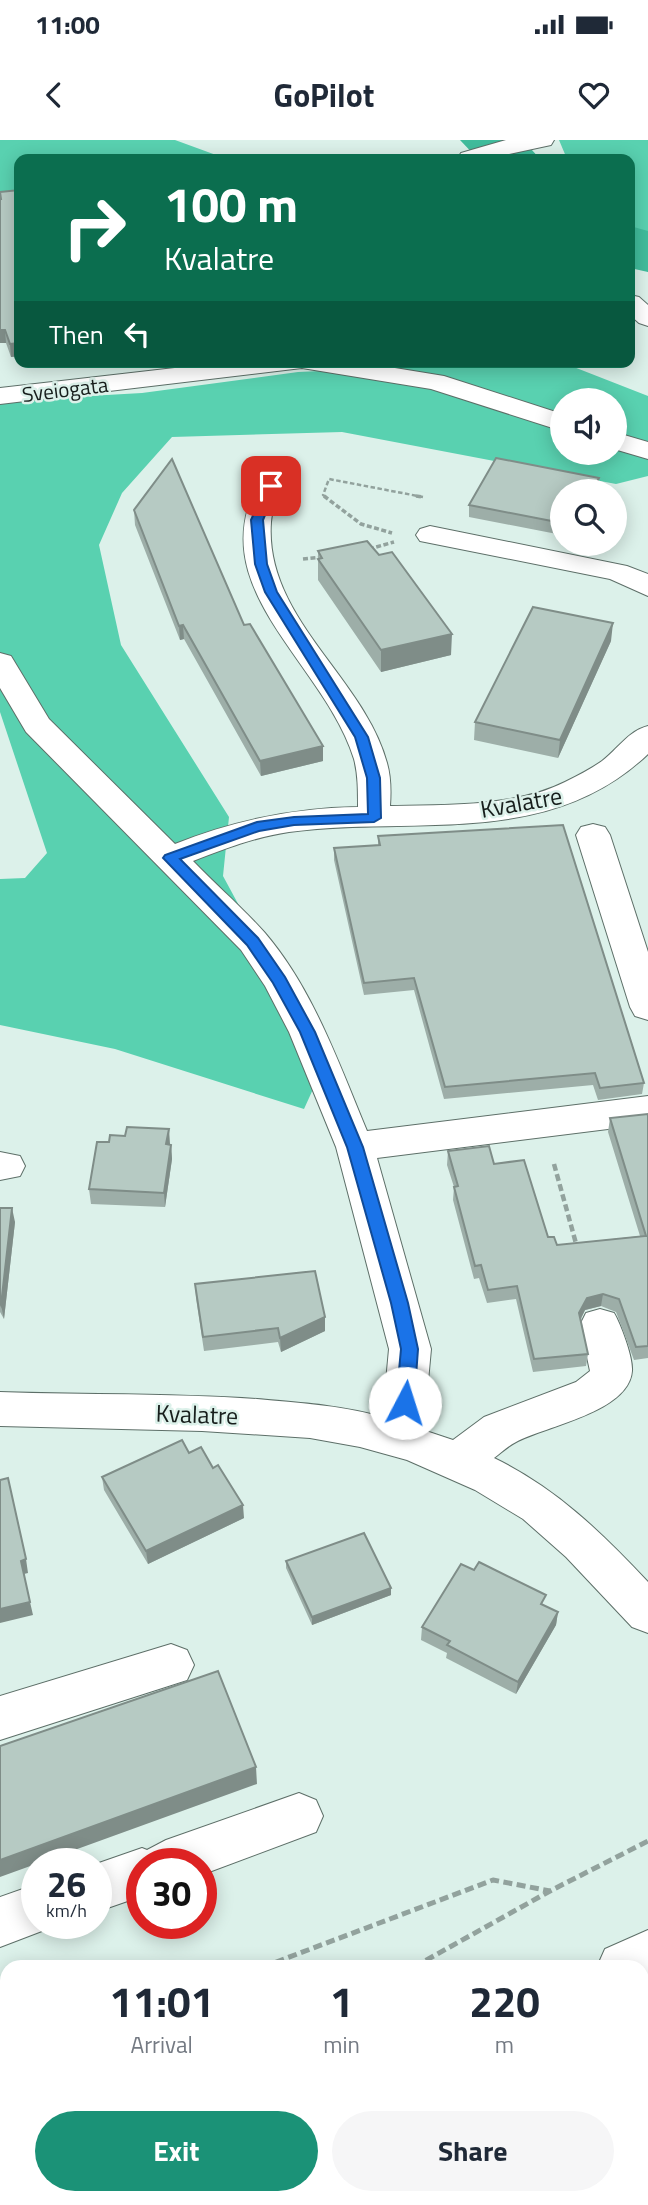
<!DOCTYPE html>
<html lang="en">
<head>
<meta charset="utf-8">
<style>
	:root { --surface:#fff; --page:#f6f6f7; --text:#1f2937; --muted:#747a83; --accent:#1b9277 }
	body { margin:0; font-family:"Titillium Web",sans-serif; background:var(--page); color:var(--text); height:100vh; display:flex; flex-direction:column; font-size:26px; white-space:nowrap }
	* { box-sizing:border-box; margin:0 }
	p { font-size:23px; color:var(--muted) }
	.icon { flex:none; width:38px; height:38px; fill:none; stroke:currentColor; stroke-width:2; stroke-linecap:round; stroke-linejoin:round }
	.map { position:relative; flex:1; overflow:hidden }
	.details { position:absolute; left:0px; top:1820px; width:649px; height:245px; display:flex; flex-direction:column; background:var(--surface); border-radius:21px 21px 0 0; box-shadow:0 4px 18px #0003 }
	.details>* { flex:none }
	.hud { position:absolute; left:14px; top:14px; width:621px; height:214px; border-radius:14px; box-shadow:0 4px 18px #0003; background:#0b6e4f; color:#fff; overflow:hidden }
	.fabs { position:absolute; left:550px; top:248px; display:grid; gap:14px }
	.fabs a { display:grid; place-items:center; width:77px; height:77px; border-radius:50%; background:var(--surface); box-shadow:0 4px 18px #0003; font-size:35px }
	.speed { position:absolute; left:21px; top:1708px; display:flex; gap:14px; font-size:35px; font-weight:700; text-align:center }
	.speed>* { display:grid; place-content:center; width:91px; height:91px; border-radius:50%; background:var(--surface); box-shadow:0 4px 18px #0003; line-height:1 }
	.speed small { font-size:18px; font-weight:400 }
	.speed .limit { border:10px solid #d22; background:#fff; color:#111 }
	.pin { position:absolute; display:grid; place-items:center; width:60px; height:60px; color:#fff; margin:-30px; border-radius:14px; box-shadow:0 4px 10px #0006 }
	.me { position:absolute; width:77px; margin:-38px; rotate:5deg; stroke-linejoin:round; filter:drop-shadow(0 0 5px #0008) }
	.turn { display:flex; align-items:center; gap:24px; height:147px; padding:0 35px; font-size:32px }
	.turn .icon { width:91px; height:91px; stroke-width:2.5 }
	.turn b { display:block; font-size:49px; line-height:60px }
	.then { display:flex; align-items:center; height:66px; padding:0 35px; background:#0003; gap:14px; font-size:26px }
	.eta { display:flex; justify-content:space-evenly; align-items:center; height:119px; text-align:center }
	.eta b { font-size:42px; font-weight:700; line-height:49px }
	.primary-button { display:flex; gap:14px; margin-top:auto; padding:14px 35px }
	.primary-button a { flex:1; height:80px; border-radius:42px; background:var(--accent); color:#fff; font-size:28px; font-weight:700; line-height:80px; text-align:center }
	.primary-button a+a { background:var(--page); color:var(--text) }
	.status { display:flex; justify-content:space-between; align-items:center; height:49px; padding:0 35px; background:var(--surface); direction:ltr }
	.status svg { height:19px; fill:currentColor }
	header { display:flex; justify-content:space-between; align-items:center; height:91px; padding:0 35px; background:var(--surface); font-size:32px; font-weight:700 }
	.map>svg:first-child { display:block }
	.forest { fill:#59d1b0; fill-rule:evenodd }
	.lines { fill:none; stroke-linecap:round; stroke-linejoin:round }
	.river { fill:#41bc9c; fill-rule:evenodd }
	.minor-casing { stroke:#5d6f68; stroke-width:2 }
	.major-casing { stroke:#5d6f68; stroke-width:2 }
	.path-far3 { stroke:#92a29d; stroke-width:2.5; stroke-dasharray:4.5 2.5; stroke-linecap:butt }
	.path-far2 { stroke:#92a29d; stroke-width:3.5; stroke-dasharray:5 2.5; stroke-linecap:butt }
	.path-far1 { stroke:#92a29d; stroke-width:4.5; stroke-dasharray:7 3.5; stroke-linecap:butt }
	.path { stroke:#92a29d; stroke-width:5; stroke-dasharray:9 4.5; stroke-linecap:butt }
	.minor { fill:#fff; fill-rule:evenodd }
	.major { fill:#fff; fill-rule:evenodd }
	.wall { fill:#9daea8 }
	.shaded-wall { fill:#7f8d88 }
	.building { fill:#b6cac3; stroke:#7f8d88; stroke-width:2 }
	.route { fill:#1a73e8; stroke:#114b97; stroke-width:2 }
	.labels { text-anchor:middle; dominant-baseline:central; stroke-width:5; stroke-linejoin:round; paint-order:stroke }
	.far-street-label { font-size:21px; fill:#171e1c; stroke:#dcf1ea }
	.street-label { font-size:24px; fill:#171e1c; stroke:#dcf1ea }
</style>
</head>
<body>
<div class="status"><b>11:00</b><svg viewBox="0 0 49 12"><path d="M0 12V9h3v3zM5 12V6h3v6zM10 12V3h3v9zM15 12V0h3v12zM26 1h20v11H26zM47 4h2v5h-2z"/></svg></div>
<header><svg class="icon" aria-label="back" viewBox="0 0 24 24"><path d="M15 5l-7 7 7 7"/></svg>GoPilot<svg class="icon" aria-label="heart" viewBox="0 0 24 24"><path d="M12 20l-8-8c-3-5 5-10 8-4 3-6 11-1 8 4z"/></svg></header>
<div class="map">
<svg width="648" height="2065" viewBox="0 0 648 2065">
	<rect width="100%" height="100%" fill="#dcf1ea"/>
	<path class="forest" d="M0,0H175L227,19H19V54L0,56Z
		M559,0H648V132L630,117V19H567Z
		M433,222H561L648,256V336L616,344L342,292L172,297L122,353L99,405L121,505L229,677L223,736L276,834L319,936L304,969L115,909L0,885V739L25,738L47,713L0,572V261L142,253L298,232L428,226ZM562,261H614V313H562Z"/>
	<g class="lines">
		<path class="river" d="M460,0H523L540,19H478Z
			M630,86L648,91V132L630,128Z"/>
		<g class="minor-casing">
			<path id="minor" d="M506,0H554L551,5L486,19L458,18L461,13Z
				M630,155L639,157L648,165V186L639,183L630,175Z
				M227,222H358L444,236L562,274V291L431,249L302,228L0,264V248Z
				M614,292L648,302V319L614,309Z
				M278,325L288,327L292,333C284,348 272,364 271,382C264,478 364,537 387,623C391,637 391,652 390,666C444,665 516,667 565,642C577,636 591,629 602,621C618,609 628,591 648,586V614C547,710 414,675 289,692C255,697 224,709 193,721C216,745 243,768 265,793C313,849 339,924 367,991L648,956V984L377,1018L431,1209L426,1263L417,1288L453,1300L484,1277L576,1242L590,1231L580,1185L586,1173L600,1169L614,1173C621,1185 633,1217 632,1231C629,1272 546,1286 516,1302C508,1306 501,1313 494,1318C556,1348 601,1392 648,1442V1493L632,1487L566,1417L523,1379L475,1350L407,1320L360,1307L310,1298L202,1291L0,1286V1252C86,1255 172,1253 257,1259C299,1263 338,1265 379,1276L384,1263L389,1209L336,1007L289,892L265,846L241,810L26,592L0,548V513L11,516L49,579L175,704C235,680 293,668 358,667C358,650 358,634 354,619C323,518 189,442 268,327Z
				M430,386L627,426L648,434V456L610,439L420,401L416,395L420,389Z
				M593,684L605,687L610,695L648,812V880L635,876L630,867L576,695L581,687Z
				M0,1012L20,1016L25,1026L20,1036L0,1040Z
				M171,1504L187,1510L194,1525L187,1540L0,1600V1556Z
				M299,1653L316,1660L323,1676L316,1692L201,1735V1724H142V1756L96,1772V1724L142,1708L147,1710L166,1700Z
				M37,1744V1783H56L55,1786L0,1807V1757Z"/>
		</g>
		<g class="major-casing">
			<path id="major" d="M648,1790V1842L642,1844V1827H597L605,1809Z
				M648,1894V1946L642,1948V1896Z
				M37,2058H118L115,2065H34Z
				M300,2058H366L363,2065H297Z"/>
		</g>
		<path class="path-far3" d="M326,357L323,355L329,339L423,357"/>
		<path class="path-far2" d="M324,356L361,384L392,393
			M416,356L423,357
			M369,409L394,402
			M303,419L322,417"/>
		<path class="path-far1" d="M554,1024L577,1107"/>
		<path class="path" d="M263,1827L493,1740L550,1751
			M414,1827L550,1751L648,1701
			M0,1921L7,1919
			M0,1967L7,1968
			M642,2039L648,2036
			M599,2065L611,2058"/>
		<use href="#minor" class="minor"/>
		<use href="#major" class="major"/>
	</g>
	<path class="wall" d="M19,50V216L11,217L6,203H0V52Z
		M599,338L596,352H562V395L469,377V365Z
		M134,370L244,485L323,621L261,636L184,499L180,500L135,385Z
		M318,411L451,515L381,532L318,440Z
		M611,501L558,618L474,600L475,582Z
		M378,696L644,943L642,954L598,960L593,945L444,959L414,850L364,855L334,720V708L378,706Z
		M648,974V1218L634,1220L616,1172L601,1166L585,1170L581,1179L588,1214L586,1226L533,1232L516,1159L487,1163L479,1138L474,1139L453,1060L454,1047L447,1025L448,1011L494,1024L548,1097L557,1105L640,1096L608,992L610,978Z
		M109,1002L171,1005L172,1019L165,1067L91,1064L89,1049Z
		M0,1068L15,1082L4,1179L0,1172Z
		M195,1144L325,1177V1191L281,1212L278,1202L204,1211L196,1158Z
		M189,1313L213,1328L244,1378L148,1424L104,1350L102,1337Z
		M286,1421L391,1448V1455L312,1485L286,1428Z
		M544,1465L558,1472L556,1485L516,1554L446,1518L447,1513L421,1500L422,1487Z"/>
	<path class="shaded-wall" d="M0,190H5L6,203H0Z
		M19,203V216L11,217L10,204Z
		M599,338L596,352H592Z
		M613,483L611,501L558,618L560,600Z
		M183,485L184,499L180,500L179,486Z
		M452,494L451,515L381,532V510Z
		M323,606V621L261,636L260,621Z
		M169,989L170,1004L168,1019L166,1004Z
		M171,1005L172,1019L165,1067L164,1053Z
		M12,1068L15,1082L4,1179L1,1165Z
		M603,1154L601,1166L585,1170L577,1186L579,1173L587,1158Z
		M325,1177V1191L281,1212L280,1198Z
		M243,1365L244,1378L148,1424L146,1411Z
		M26,1419L28,1433L24,1434L21,1421Z
		M391,1448V1455L312,1485V1477Z
		M30,1462L33,1475L0,1483V1469Z
		M558,1472L556,1485L516,1554L518,1542Z
		M256,1627L257,1644L0,1737V1720Z"/>
	<path class="building" d="M19,50V203L10,204L5,190H0V59H1L0,52Z
		M496,318L599,338L592,352H562V383L469,365Z
		M172,319L244,485L250,484L323,606L260,621L183,485L179,486L134,370Z
		M367,401L379,415L392,412L452,494L381,510L318,419L322,418L318,411Z
		M533,467L613,483L560,600L475,582Z
		M563,685L644,943L600,948L595,933L445,947L414,838L364,843L334,708L380,705L378,696Z
		M648,974V1206L636,1207L619,1159L603,1154L587,1158L579,1173L588,1214L534,1219L517,1146L488,1150L481,1125L475,1126L454,1047L458,1046L448,1011L489,1006L494,1024L524,1020L548,1097H554L557,1105L646,1096L610,978Z
		M127,987L169,989L166,1004L171,1005L164,1053L89,1049L97,1002H109L110,995L125,996Z
		M0,1068H12L1,1165L0,1163Z
		M315,1131L325,1177L280,1198L278,1188L203,1197L195,1144Z
		M182,1300L189,1313L201,1307L213,1328L218,1325L243,1365L146,1411L102,1337Z
		M8,1338L26,1419L21,1421L30,1462L0,1469V1340Z
		M364,1393L391,1448L312,1477L286,1421Z
		M479,1422L546,1455L541,1464L558,1472L518,1542L447,1505L450,1501L422,1487L461,1424L474,1430Z
		M218,1531L256,1627L0,1720V1606Z"/>
	<path class="route" d="M271,342L277,346L263,380L267,424L277,452L368,597L380,638L381,678L374,682L294,685L259,691L180,719L258,798L285,837L315,892L363,1007L408,1163L418,1209L414,1263L411,1268L405,1270L399,1268L396,1263L401,1209L391,1163L347,1007L300,892L273,843L247,805L163,718L165,715L257,682L294,677L368,674L367,638L355,597L265,452L255,424L251,380L266,346Z"/>
	<g class="labels">
		<g class="far-street-label">
			<text transform="translate(65 249) rotate(-7)">Sveiogata</text>
		</g>
		<g class="street-label">
			<text transform="translate(521 662) rotate(-10)">Kvalatre</text>
			<text transform="translate(197 1274) rotate(2)">Kvalatre</text>
		</g>
	</g>
</svg>
<div class="fabs">
<a><svg class="icon" aria-label="sound" viewBox="0 0 24 24"><path d="M4 9h4l5-4v14l-5-4H4zM17 9q2 3 0 6"/></svg></a>
<a><svg class="icon" aria-label="search" viewBox="0 0 24 24"><circle cx="10" cy="10" r="6"/><path d="M15 15l6 6"/></svg></a>
</div>
<div class="speed"><div>26<small>km/h</small></div><div class="limit">30</div></div>
<div class="pin" style="left:271px;top:346px;background:#d93025"><svg class="icon" aria-label="arrive" viewBox="0 0 24 24"><path d="M6 21V4h12l-3 4 3 4H6"/></svg></div>
<svg class="me" style="left:405px;top:1263px" viewBox="-20 -20 40 40"><circle r="19" fill="#fff"/><path d="M0-13L10 11 0 6-10 11z" fill="#1a73e8"/></svg>
<div class="hud">
<div class="turn"><svg class="icon" aria-label="right" viewBox="0 0 24 24"><path d="M7 20v-9h11M14 6l5 5-5 5"/></svg><div><b>100 m</b>Kvalatre</div></div>
<div class="then">Then<svg class="icon" aria-label="left" viewBox="0 0 24 24"><path d="M17 20v-9H6M10 6l-5 5 5 5"/></svg></div>
</div>
<section class="details">
<div class="eta">
<div><b>11:01</b><p>Arrival</p></div>
<div><b>1</b><p>min</p></div>
<div><b>220</b><p>m</p></div>
</div>
<div class="primary-button"><a>Exit</a><a>Share</a></div>
</section>
</div>
</body>
</html>
